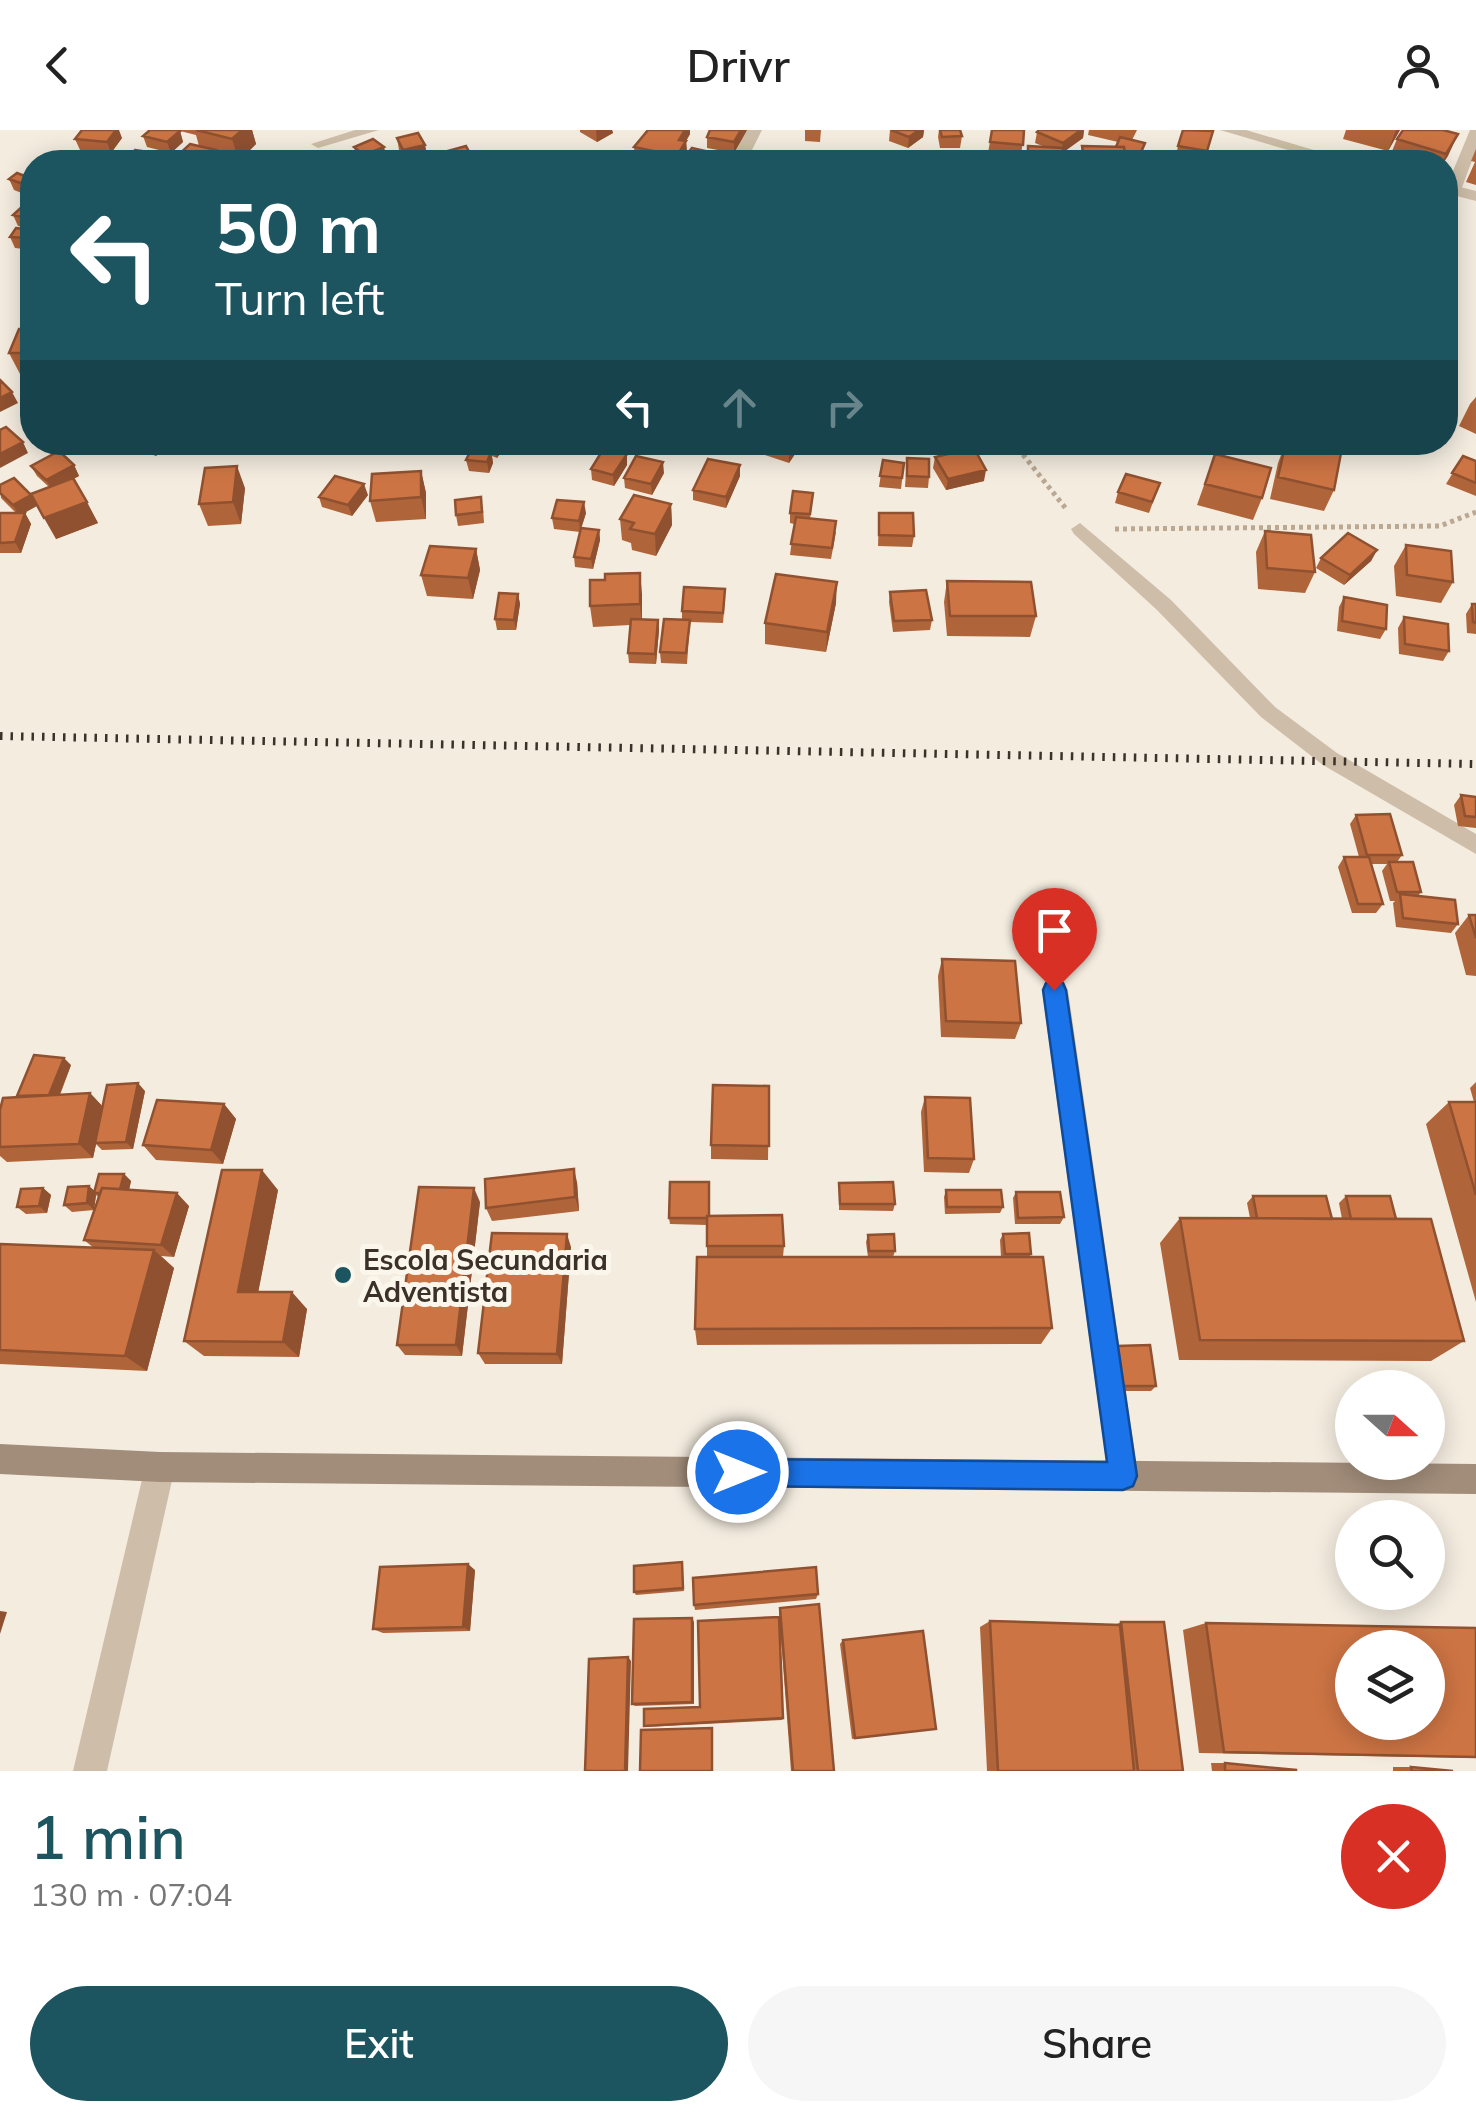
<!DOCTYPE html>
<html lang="en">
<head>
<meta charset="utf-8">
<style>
	:root { --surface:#fff; --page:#f6f6f6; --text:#222; --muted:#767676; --accent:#1c545f }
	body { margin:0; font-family:Mulish,sans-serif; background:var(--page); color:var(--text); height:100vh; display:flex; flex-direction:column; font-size:38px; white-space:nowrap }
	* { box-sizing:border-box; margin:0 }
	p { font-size:32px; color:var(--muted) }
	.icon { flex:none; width:55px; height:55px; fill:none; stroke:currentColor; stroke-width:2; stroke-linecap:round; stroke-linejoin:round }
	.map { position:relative; height:1641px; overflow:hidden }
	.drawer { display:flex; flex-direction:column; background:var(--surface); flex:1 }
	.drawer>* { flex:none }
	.banner { position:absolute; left:20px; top:20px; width:1438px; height:305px; border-radius:40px; box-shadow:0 5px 25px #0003; background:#1c545f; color:#fff; overflow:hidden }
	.needle { width:65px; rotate:111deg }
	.buttons { position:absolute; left:1335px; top:1240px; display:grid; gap:20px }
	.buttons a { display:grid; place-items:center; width:110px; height:110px; border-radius:50%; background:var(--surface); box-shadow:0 5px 25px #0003; font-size:50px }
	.pin { position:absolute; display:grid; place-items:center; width:85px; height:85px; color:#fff; margin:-102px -42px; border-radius:50% 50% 50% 0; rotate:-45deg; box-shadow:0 0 10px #0007 }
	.pin .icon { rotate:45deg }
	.me { position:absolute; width:110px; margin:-55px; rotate:90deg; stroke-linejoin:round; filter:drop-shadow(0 0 8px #0008) }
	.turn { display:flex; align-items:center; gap:35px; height:210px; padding:0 30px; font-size:45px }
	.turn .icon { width:130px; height:130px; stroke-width:2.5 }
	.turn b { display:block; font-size:70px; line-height:85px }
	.lanes { display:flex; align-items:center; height:95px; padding:0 30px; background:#0003; justify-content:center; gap:50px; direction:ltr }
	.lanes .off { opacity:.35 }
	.round { display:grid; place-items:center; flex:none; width:105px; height:105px; border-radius:52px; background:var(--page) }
	.head { display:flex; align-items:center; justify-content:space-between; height:170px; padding:0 30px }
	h1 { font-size:60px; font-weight:600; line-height:75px; color:var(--accent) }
	.cta { display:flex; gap:20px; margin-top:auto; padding:20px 30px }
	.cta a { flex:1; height:115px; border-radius:60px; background:var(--accent); color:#fff; font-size:40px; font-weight:600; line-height:115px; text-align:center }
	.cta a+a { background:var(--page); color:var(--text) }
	header { display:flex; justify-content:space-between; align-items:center; height:130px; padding:0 30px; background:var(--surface); font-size:45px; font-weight:600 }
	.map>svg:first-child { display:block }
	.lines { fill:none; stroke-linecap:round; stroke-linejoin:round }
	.path { stroke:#baa893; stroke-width:5; stroke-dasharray:4 4; stroke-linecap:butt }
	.service { fill:#cebea9; fill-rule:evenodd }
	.minor { fill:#cebea9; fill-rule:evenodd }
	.tertiary { fill:#cebea9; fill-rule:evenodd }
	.secondary { fill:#a28d7a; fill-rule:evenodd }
	.rail { stroke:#3b3129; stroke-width:8; stroke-dasharray:2.5 8; stroke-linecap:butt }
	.wall { fill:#b0643a }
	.shaded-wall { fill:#905130 }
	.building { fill:#cd7444; stroke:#905130; stroke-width:2.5; fill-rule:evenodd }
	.route { fill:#1a73e8; stroke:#114b97; stroke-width:2.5 }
	.poi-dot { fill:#1c545f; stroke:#fbf6ec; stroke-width:4 }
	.labels { text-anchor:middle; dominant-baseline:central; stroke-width:10; stroke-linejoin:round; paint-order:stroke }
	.poi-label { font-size:28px; font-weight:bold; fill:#3b3129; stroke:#fbf6ec; text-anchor:start }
</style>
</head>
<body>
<header><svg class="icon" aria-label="back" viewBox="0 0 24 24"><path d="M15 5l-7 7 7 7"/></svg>Drivr<svg class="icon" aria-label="person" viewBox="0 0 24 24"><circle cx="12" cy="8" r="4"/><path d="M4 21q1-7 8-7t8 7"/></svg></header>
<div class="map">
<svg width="1476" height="1641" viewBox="0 0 1476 1641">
	<rect width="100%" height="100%" fill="#f4ecdf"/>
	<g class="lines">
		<path class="path" d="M1013,312L1067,380
			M1115,399L1440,396L1476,382"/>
		<path class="service" d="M355,0H379L318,18L311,14Z
			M1470,0H1476V20L1461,60L1448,63L1445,60Z
			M1080,393L1171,470L1275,577L1337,623L1476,704V724L1323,635L1261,587L1157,480L1074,404L1071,399Z"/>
		<path class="minor" d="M746,0H762L746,32H730Z
			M1220,0H1246L1354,32H1329Z
			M1445,53L1476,61V71L1445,63Z
			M1055,849L1064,852L1068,860L1138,1346L1134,1357L1123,1361L1112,1357L1108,1346L1042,860L1046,852Z"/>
		<path class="tertiary" d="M160,1322L171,1326L175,1337L107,1641H73L145,1337L149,1326Z"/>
		<path class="secondary" d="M0,1314L160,1322L1476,1334V1364L160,1352L0,1344Z"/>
		<path class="rail" d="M0,606L1476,634"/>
	</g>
	<path class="wall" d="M150,0H252L256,14L239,31L218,26L220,31L219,32H177L175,28L199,16L196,5L180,1L183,12L171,23L147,17L143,6Z
		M580,0H612L613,3L597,12L580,2Z
		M648,0H690V4L686,11L687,22L680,32H656L635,28L634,17Z
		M747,0L734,23L707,18V7Z
		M805,0H821L820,12L805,11Z
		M890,0H924L923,7L908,18L889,11Z
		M939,0H960L962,6L960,18H940L938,7Z
		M992,0H1024L1021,26L988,23Z
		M1039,0H1084L1083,8L1063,22V32H1026L1028,16L1045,17L1035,13L1037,2Z
		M1089,0H1137L1132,10L1145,13L1138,32H1085L1116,17L1118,12L1088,5Z
		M1183,0L1213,1L1204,32L1175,27Z
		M1346,0H1400L1388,21L1343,9Z
		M1448,1L1458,4L1444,32H1394L1388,31L1397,9Z
		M122,8L111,23L80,20L75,9Z
		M397,8L425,15L427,26L405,31L399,20Z
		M1082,16L1085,32H1079Z
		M354,17H384L385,22L397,32H362L357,28Z
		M1476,19V55L1466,52L1475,32L1471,31Z
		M32,46V67L14,60L9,49L30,48Z
		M32,76V99L18,96L13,85Z
		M32,100V120L15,118L10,107Z
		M32,199V244H20L9,223Z
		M1476,267V304L1459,296L1470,274Z
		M116,312H170L156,326Z
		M364,312H416L415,316H400L399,321L366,320Z
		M457,312H508L497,328L492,326L493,333L489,343L469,341L466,330L471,320L458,316Z
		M581,312H605L602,318Z
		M756,312H803L789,333L756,322Z
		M1286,312L1334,360L1324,381L1270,369L1278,333Z
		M627,324V335L614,356L592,350L591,339Z
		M1215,324L1262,368L1253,390L1197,375Z
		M1463,326L1476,331V366L1446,354Z
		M935,327L984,351L946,360L933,338Z
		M907,328L929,347L928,358L905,357Z
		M883,330L904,333L901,359L879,357Z
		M74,335L79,346L73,349L98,393L56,409L49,357L37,346L31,336Z
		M740,335V346L726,378L693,370V360Z
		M421,341L426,363V389L376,392L370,371Z
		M664,343L652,365L625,358L624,348Z
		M0,355L25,383L31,394L21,423H0V383H16L1,368Z
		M245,358L241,394L208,396L199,374Z
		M1118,362L1156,364L1149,383L1115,373Z
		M368,365L352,386L322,377L319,367Z
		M671,374L672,395L656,426L632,420L631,413L622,410L620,389Z
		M812,374L810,389L836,402L831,429L790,425L794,394L790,393V383Z
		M483,378L484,393L458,396L456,385Z
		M586,383L580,402L554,399L552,388Z
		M879,383L914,406L912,417L878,416Z
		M599,400L600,410L593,439L575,437L574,427Z
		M1265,401L1315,442L1305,463L1258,459L1256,422Z
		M1406,415L1453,452L1441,473L1396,466L1394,436Z
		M476,419L480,440L473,469L427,466L421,445Z
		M1377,420L1371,431L1344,455L1316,438L1321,428Z
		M640,443L642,489L658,490L659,500L656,534L629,533L628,523L630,495L593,497L590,476L605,450Z
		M947,451L1036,486L1030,507L947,506L944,472Z
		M890,462L932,490L930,500L893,502L889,472Z
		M518,464L520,474L516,500H497L495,489Z
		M1344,467L1386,499L1380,509L1337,501L1339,477Z
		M725,469L723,493L690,492L687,534L661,533L660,522L682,490V481Z
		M836,473L826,522L765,514V493Z
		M1472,474H1476V504L1467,503L1466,484Z
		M1404,487L1449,521L1443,531L1399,524L1398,498Z
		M1461,665L1476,667V698L1458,696L1454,675Z
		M1356,685L1402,725L1397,732L1421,762L1418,766L1458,794L1451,803L1396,797L1393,773L1395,771H1390L1382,741L1387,734H1371L1383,774L1376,783H1352L1338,737L1344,727H1359L1350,694Z
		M1469,785H1476V846L1466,845L1455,803Z
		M942,829L1021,893L1015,909L941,907L938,846Z
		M71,935L60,965L90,963L103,977L145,961L133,1019L102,1020L96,1014L93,1028L7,1032L0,1026V980L18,967Z
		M1476,952V1172L1426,994L1449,972H1474L1470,958Z
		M769,956L768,1030L711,1029V1015Z
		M925,967L974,1029L969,1043L924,1042L921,982Z
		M224,974L236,989L223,1034L156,1030L143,1015Z
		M124,1044L131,1051L129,1060L189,1076L174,1127L161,1126L174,1138L147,1241L0,1234V1114L94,1118L84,1110L98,1067L96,1065L94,1080L72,1082L64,1075L95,1061Z
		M577,1052L579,1081L492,1091L486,1078Z
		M839,1053L895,1074L893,1081L839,1080Z
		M43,1058L51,1065L47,1083L26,1084L17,1077Z
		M278,1060L258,1162L307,1179L299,1227L204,1226L184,1211Z
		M946,1060L1003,1077L1000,1083L945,1084L944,1067Z
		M1016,1062L1064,1087L1060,1094H1015L1013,1068Z
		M1253,1066L1332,1089H1342L1339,1073L1346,1066L1396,1089L1464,1211L1431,1231L1179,1230L1160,1113L1180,1088H1250L1247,1073Z
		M480,1072L462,1226L405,1225L397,1215Z
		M710,1086L784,1116L783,1127H868L866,1112L868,1105L895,1121L893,1127H1001L1000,1110L1003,1104L1031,1124L1029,1127L1052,1198L1041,1214L697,1215L695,1199L707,1127V1095L670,1094L669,1088Z
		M571,1117L562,1234H485L478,1223Z
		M1117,1216L1156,1256L1151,1261H1118L1112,1221Z
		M682,1432L684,1461L636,1465L634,1462Z
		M475,1440L470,1501L383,1503L373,1499Z
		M818,1464L816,1469L695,1480L694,1475Z
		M780,1478L834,1641H791L779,1482Z
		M692,1488L694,1574L635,1576L632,1574Z
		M990,1491L1115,1495L1121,1492L1183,1641H987L980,1497Z
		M1206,1493L1476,1498V1628L1199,1623L1183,1500Z
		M843,1510L936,1599L852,1609L840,1514Z
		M783,1588L782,1590L646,1597L644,1596Z
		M1211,1633H1225L1296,1641H1212Z
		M1393,1637H1411L1453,1641H1393Z"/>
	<path class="shaded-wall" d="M116,0H119L122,8L111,23L107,12Z
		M242,0H252L256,14L239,31L232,9Z
		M597,0H612L613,3L597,12L596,1Z
		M685,0H690V4L680,21L679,10Z
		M741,0H747L734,23V12Z
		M919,0H924L923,7L908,18L909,7Z
		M1081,0H1084L1083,8L1061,24L1063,13Z
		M1396,0H1400L1388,21Z
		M180,1L183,12L171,23L167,12Z
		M1458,4L1448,26L1444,32H1442Z
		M686,11L687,22L680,32H677V26Z
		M425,15L427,26L405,31L403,20Z
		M384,17L386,28L365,30L364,25Z
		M216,20L220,31L219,32H203Z
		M161,24L164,32H154Z
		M32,101V120L27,108Z
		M12,262L18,273L0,282V268Z
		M23,312L28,323L0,338V324Z
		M150,312H170L156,326Z
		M498,312H508L497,328L495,317Z
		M796,312H803L789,333V322Z
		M491,322L493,333L489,343L487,332Z
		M627,324V335L614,356L613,345Z
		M663,332L664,343L652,365L651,354Z
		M74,335L79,346L52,360L46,350Z
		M740,335V346L726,378V367Z
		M237,336L245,358L241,394L233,372Z
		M986,340L984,351L946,360L948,349Z
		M421,341L426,363V389L421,367Z
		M364,354L368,365L352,386L348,375Z
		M31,365L37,376L19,386L13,375Z
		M87,372L98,393L56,409L44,388Z
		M584,372L586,383L580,402L579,391Z
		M671,374L672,395L656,426L655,404Z
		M25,383L31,394L21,423L15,412Z
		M599,400L600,410L593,439L591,429Z
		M476,419L480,440L473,469L468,448Z
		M1377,420L1371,431L1344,455L1350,445Z
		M640,443L642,464V495L640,474Z
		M837,452L836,473L826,522L827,502Z
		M518,464L520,474L516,500L514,490Z
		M658,490L659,500L656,534L655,524Z
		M64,928L71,935L55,976L47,969Z
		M138,953L145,961L133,1019L126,1012Z
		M90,963L104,978L93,1028L79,1014Z
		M224,974L236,989L223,1034L211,1020Z
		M574,1039L577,1052L579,1081L575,1067Z
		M262,1040L278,1060L255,1179L238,1162Z
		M124,1044L131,1051L127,1069L119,1063Z
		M89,1056L97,1063H94L96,1065L94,1080L87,1073Z
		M43,1058L51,1065L47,1083L39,1076Z
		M474,1058L480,1072L462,1226L456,1215Z
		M177,1063L189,1076L174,1127L161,1115Z
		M567,1104L571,1117L562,1234L557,1224Z
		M154,1120L174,1138L147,1241L125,1226Z
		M292,1162L307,1179L299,1227L283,1212Z
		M468,1434L475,1440L470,1501L463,1497Z
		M0,1481L7,1482L0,1504Z
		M692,1488L694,1492V1574L692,1572Z
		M628,1527L631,1531L628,1641H625Z"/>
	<path class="building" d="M82,0H116L107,12L75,9Z
		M150,0H176L180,1L167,12L143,6Z
		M196,0H242L232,9Z
		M648,0H685L679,10L686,11L677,26L634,17Z
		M710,0H741L734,12L707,7Z
		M891,0H919L909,7Z
		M940,0H960L962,6L942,7Z
		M992,0H1024L1023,15L990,12Z
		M1039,0H1081L1063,13L1037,2Z
		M1183,0L1213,1L1207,21L1178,16Z
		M1403,0H1443L1458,4L1446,24L1397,9Z
		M418,3L425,15L403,20L397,8Z
		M1120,7L1145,13L1138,29L1125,26L1124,17H1116Z
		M373,9L384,17L364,25L354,17Z
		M190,14L216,20L203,32H195L175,28Z
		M466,16L473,29L460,32H450L444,22Z
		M1028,16L1063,18V32L1028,31Z
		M1082,16L1124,17L1126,32H1085Z
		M692,18L714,23L707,32L684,28Z
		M135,20L161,24L154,32H124Z
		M383,21L396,29L390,32H369L365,30Z
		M344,22L356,32H333L328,28Z
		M962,23L992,24V32H963Z
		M433,24L441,32H408Z
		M512,24L513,32H489L488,26Z
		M534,24L555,25L554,32H532Z
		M17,43L30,48L32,46V57L9,49Z
		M1445,48L1452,50L1445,62Z
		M25,74L32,76V89L13,85Z
		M16,98L32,100V101L27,108L10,107Z
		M19,199H32V223H9Z
		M0,250L12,262L0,268Z
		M6,297L23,312L0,324V300Z
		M481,312H498L495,317Z
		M759,312H796L789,322Z
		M1286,312L1341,323L1334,360L1278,347Z
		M604,318L627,324L613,345L591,339Z
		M974,318L986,340L948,349L935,327Z
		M471,320L491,322L487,332L466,330Z
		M59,321L74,335L46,350L31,336Z
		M1215,324L1271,338L1262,368L1205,354Z
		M636,326L663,332L651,354L624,348Z
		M1463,326L1476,331V353L1452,343Z
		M907,328L929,329V347L907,346Z
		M708,329L740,335L726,367L693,360Z
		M883,330L904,333L902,348L880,346Z
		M237,336L233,372L199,374L205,338Z
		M421,341V367L370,371L372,344Z
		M1126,344L1160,353L1152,372L1118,362Z
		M335,346L364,354L348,375L319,367Z
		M14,348L31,365L13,375L0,363V355Z
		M73,348L87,372L44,388L31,364Z
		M793,361L813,363L810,384L790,383Z
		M634,365L671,374L655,404L630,399L634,393L620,389Z
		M481,367L482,382L456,385L455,370Z
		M557,370L584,372L579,391L552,388Z
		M0,383H25L15,412L0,413Z
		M879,383H913L914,406L879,405Z
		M796,387L836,391L832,418L791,414Z
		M581,398L599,400L591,429L574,427Z
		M1265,401L1311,405L1315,442L1267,438Z
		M1348,403L1377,420L1350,445L1321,428Z
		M1406,415L1451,421L1453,452L1407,445Z
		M430,416L476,419L468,448L421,445Z
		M640,443V474L590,476V450H605V444Z
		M776,444L837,452L827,502L765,493Z
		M947,451L1031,452L1036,486H950Z
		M684,457L725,459L723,483L682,481Z
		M926,460L932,490L894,491L890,462Z
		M499,463L518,464L514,490L495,489Z
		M1344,467L1387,475L1386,499L1342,491Z
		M1472,474H1476V493L1473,492Z
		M1404,487L1448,494L1449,521L1405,514Z
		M631,489L658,490L655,524L628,523Z
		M664,489L690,490L686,523L660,522Z
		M1461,665L1476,667V687L1465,686Z
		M1390,684L1402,725H1367L1356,685Z
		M1344,727H1369L1383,774H1358Z
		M1389,732H1413L1421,762H1397Z
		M1400,764L1455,770L1458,794L1403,788Z
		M1469,785H1476V808Z
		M942,829L1015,831L1021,893L946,891Z
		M34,925L64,928L49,965L17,966Z
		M138,953L126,1012L95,1013L107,955Z
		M713,955L769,956V1016L711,1015Z
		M90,963L79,1014L0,1017V980L3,968Z
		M925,967L970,968L974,1029L928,1028Z
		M157,970L224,974L211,1020L143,1015Z
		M1449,972H1476V1065Z
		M574,1039L575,1067L486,1078L485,1049Z
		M222,1040H262L238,1162H292L283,1212L184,1211Z
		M99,1044H124L120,1059L102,1058L100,1063H94Z
		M670,1052H709V1086H707V1088H669Z
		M893,1052L895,1074H840L839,1053Z
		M89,1056L87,1073L64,1075L68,1057Z
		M419,1057L474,1058L456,1215H397Z
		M43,1058L39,1076L17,1077L21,1059Z
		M102,1058L177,1063L161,1115L84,1110Z
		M946,1060H1001L1003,1077H947Z
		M1016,1062H1060L1064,1087L1018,1088Z
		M1253,1066H1326L1332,1089L1257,1088Z
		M1346,1066H1390L1396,1089H1351Z
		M782,1085L784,1116H707V1086Z
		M1180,1088L1431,1089L1464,1211L1200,1210Z
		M492,1103L567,1104L557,1224L478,1223Z
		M1029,1103L1031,1124H1005L1003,1104Z
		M894,1104L895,1121H869L868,1105Z
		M0,1114L154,1120L125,1226L0,1220Z
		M697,1127H1043L1052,1198L695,1199Z
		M1150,1215L1156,1256H1123L1117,1216Z
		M682,1432L683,1458L634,1462V1436Z
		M468,1434L463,1497L373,1499L380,1437Z
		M816,1437L818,1464L694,1475L693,1448Z
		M819,1474L834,1641H793L780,1478Z
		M779,1487L783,1588L644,1596V1579L700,1577L698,1491Z
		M692,1488V1572L632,1574L634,1489Z
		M990,1491L1120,1495L1134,1641H998Z
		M1121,1492H1164L1183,1641H1138Z
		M1206,1493L1476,1498V1627L1224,1622ZM1352,1518H1428V1592H1352Z
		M923,1501L936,1599L855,1608L843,1510Z
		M628,1527L625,1641H585L589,1529Z
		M712,1598V1641H640L641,1600Z
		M1225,1633L1296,1640V1641H1225Z
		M1411,1637L1453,1641H1412Z"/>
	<path class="route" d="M1054,850L1063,853L1066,860L1137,1346L1133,1356L1123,1360L738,1356L728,1352L724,1342L728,1333L738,1329L1107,1332L1043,860L1046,853Z"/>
	<circle class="poi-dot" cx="343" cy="1145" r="10"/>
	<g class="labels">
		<g class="poi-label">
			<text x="363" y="1129">Escola Secundaria<tspan x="363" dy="32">Adventista</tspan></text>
		</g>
	</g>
</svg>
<div class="buttons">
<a><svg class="needle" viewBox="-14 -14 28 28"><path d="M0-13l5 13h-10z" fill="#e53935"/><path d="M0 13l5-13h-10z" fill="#767676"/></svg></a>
<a><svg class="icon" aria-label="search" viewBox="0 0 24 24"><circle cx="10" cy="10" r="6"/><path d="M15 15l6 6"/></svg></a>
<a><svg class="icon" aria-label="layers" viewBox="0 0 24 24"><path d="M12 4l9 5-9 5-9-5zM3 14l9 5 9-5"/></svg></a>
</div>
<div class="pin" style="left:1054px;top:860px;background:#d93025"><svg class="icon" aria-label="arrive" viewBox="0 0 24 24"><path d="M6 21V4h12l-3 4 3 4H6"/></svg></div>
<svg class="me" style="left:738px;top:1342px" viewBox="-20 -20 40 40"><circle r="17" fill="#1a73e8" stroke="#fff" stroke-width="3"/><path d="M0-11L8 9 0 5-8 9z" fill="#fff"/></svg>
<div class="banner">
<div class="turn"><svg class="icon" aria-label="left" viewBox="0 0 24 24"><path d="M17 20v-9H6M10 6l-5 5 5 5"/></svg><div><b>50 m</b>Turn left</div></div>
<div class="lanes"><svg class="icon" aria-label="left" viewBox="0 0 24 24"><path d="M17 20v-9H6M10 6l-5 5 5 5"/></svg><svg class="icon off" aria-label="ahead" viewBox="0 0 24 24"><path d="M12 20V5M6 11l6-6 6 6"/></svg><svg class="icon off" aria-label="right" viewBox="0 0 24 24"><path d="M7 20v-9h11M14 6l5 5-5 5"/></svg></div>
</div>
</div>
<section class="drawer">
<div class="head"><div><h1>1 min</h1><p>130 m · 07:04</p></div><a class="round" style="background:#d93025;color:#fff"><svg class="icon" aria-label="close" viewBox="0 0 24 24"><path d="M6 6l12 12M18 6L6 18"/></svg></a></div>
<div class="cta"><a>Exit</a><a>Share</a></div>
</section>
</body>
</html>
